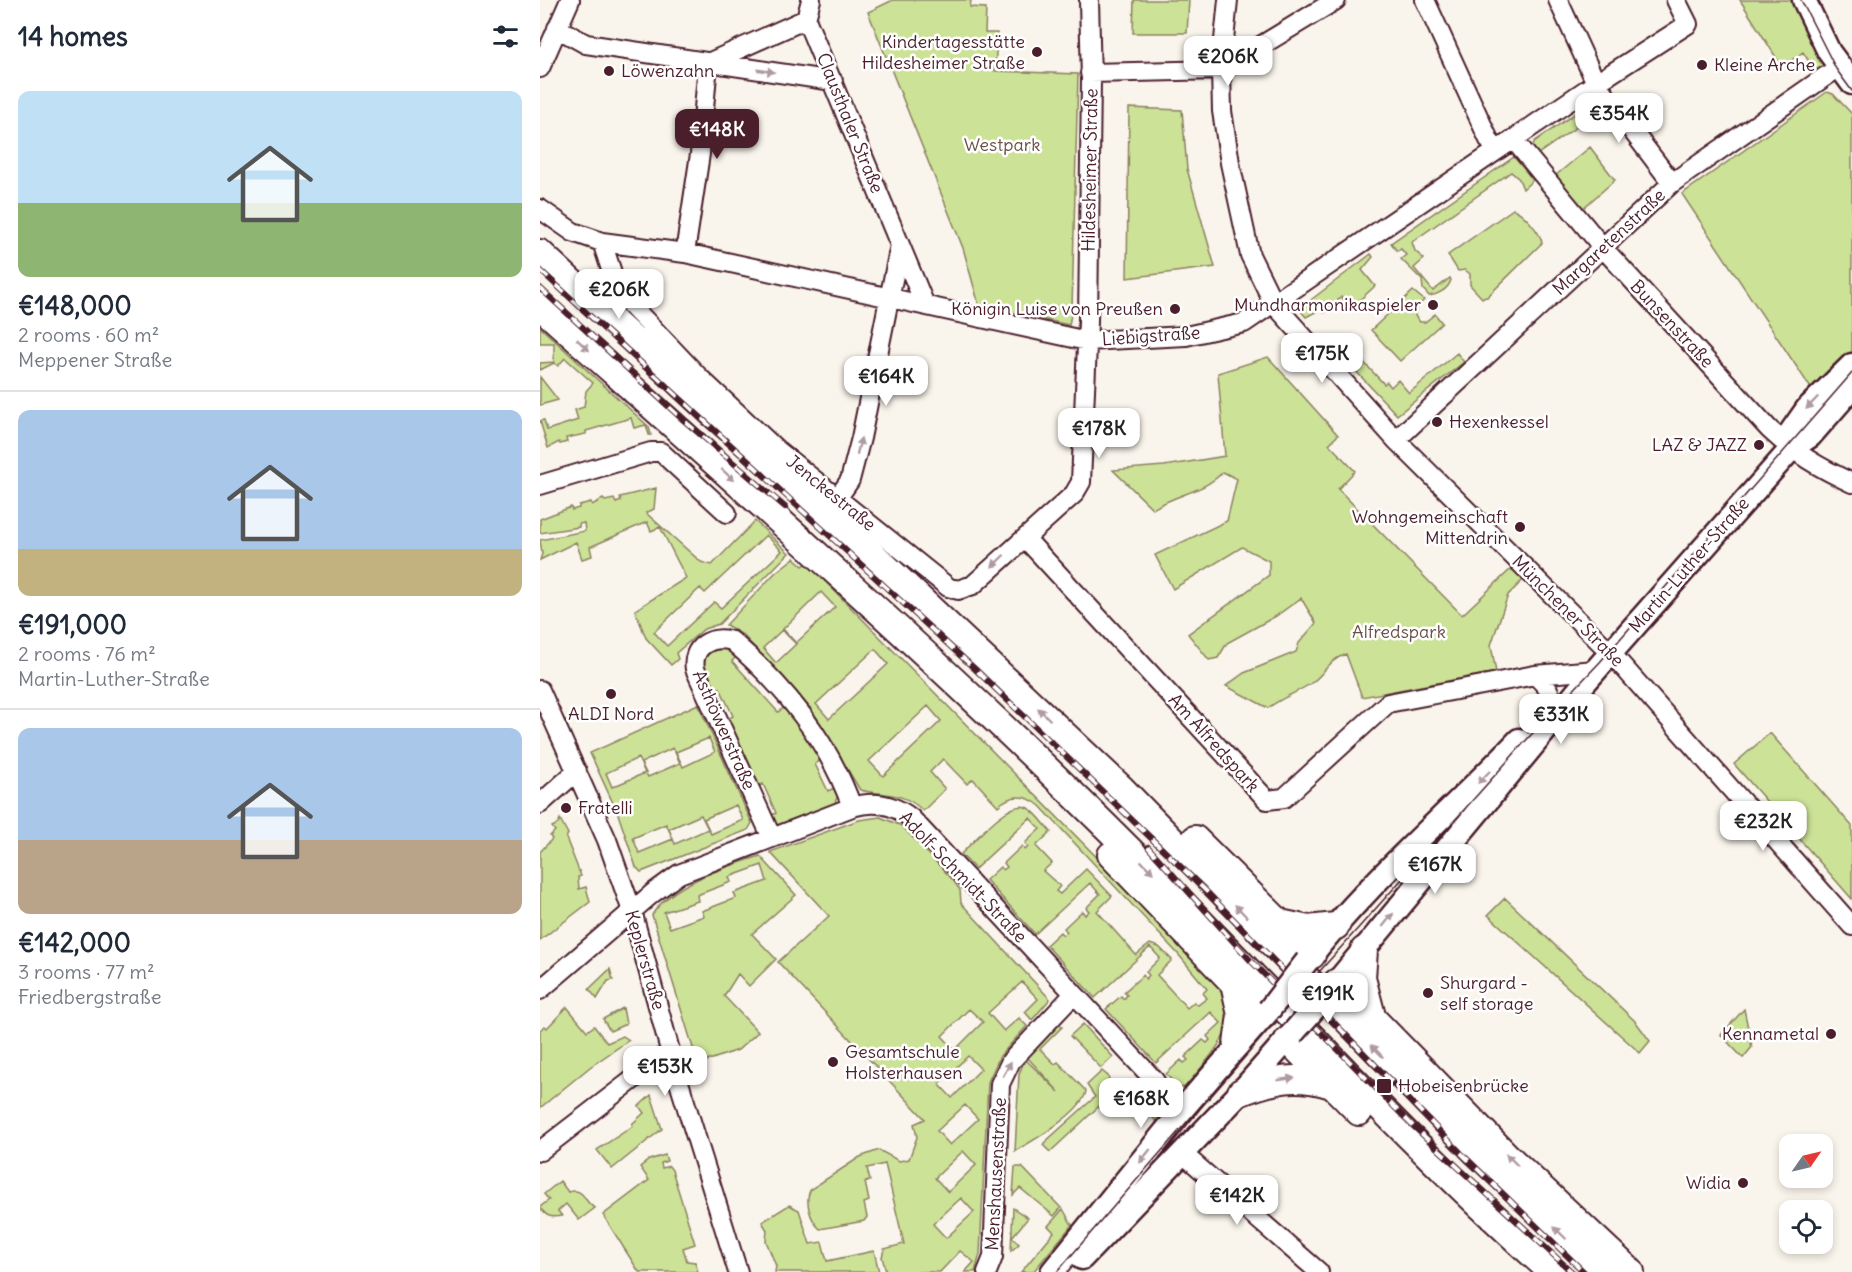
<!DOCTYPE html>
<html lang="en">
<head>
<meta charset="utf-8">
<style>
	body { margin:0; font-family:Delius,sans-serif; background:#f2f2f3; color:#1f2937; height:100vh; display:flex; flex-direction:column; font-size:22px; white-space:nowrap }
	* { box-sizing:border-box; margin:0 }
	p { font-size:20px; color:#747a83 }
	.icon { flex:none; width:33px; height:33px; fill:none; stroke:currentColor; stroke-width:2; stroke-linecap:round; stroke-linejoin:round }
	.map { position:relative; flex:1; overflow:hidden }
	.sheet { display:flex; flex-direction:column; background:#fff; width:540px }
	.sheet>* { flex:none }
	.needle { width:39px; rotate:56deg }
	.fabs { position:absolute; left:1239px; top:1134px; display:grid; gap:12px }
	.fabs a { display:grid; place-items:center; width:54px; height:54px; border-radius:12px; background:#fff; box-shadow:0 3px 9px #0003; font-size:30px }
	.price { position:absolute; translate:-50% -51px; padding:0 14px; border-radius:12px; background:#fff; color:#222; font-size:20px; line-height:39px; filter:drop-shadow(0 2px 3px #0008) }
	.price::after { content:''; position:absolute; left:50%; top:36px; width:18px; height:14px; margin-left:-9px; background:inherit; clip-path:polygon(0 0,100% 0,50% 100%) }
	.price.current { background:#4a1f2b; color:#fff }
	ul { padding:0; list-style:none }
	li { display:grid; align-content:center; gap:12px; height:318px; padding:0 18px }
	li+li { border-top:2px solid #e0e1e3 }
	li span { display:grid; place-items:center; height:186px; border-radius:12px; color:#555 }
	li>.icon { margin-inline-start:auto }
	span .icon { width:108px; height:108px; fill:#fffc; stroke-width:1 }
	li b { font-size:26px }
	h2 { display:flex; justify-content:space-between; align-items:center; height:72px; padding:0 18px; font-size:26px }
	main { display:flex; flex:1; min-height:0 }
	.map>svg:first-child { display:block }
	.green { fill:#cce297; stroke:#8b8061; stroke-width:1.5; fill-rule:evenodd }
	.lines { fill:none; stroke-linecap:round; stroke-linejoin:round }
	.minor-casing { stroke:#4a1f2b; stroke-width:22 }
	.major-casing { stroke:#4a1f2b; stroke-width:27 }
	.highway-casing { stroke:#4a1f2b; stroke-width:30 }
	.minor { stroke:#fff; stroke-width:18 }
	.major { stroke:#fff; stroke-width:22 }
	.highway { stroke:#fff; stroke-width:26 }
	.tram { stroke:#4a1f2b; stroke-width:1.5 }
	.rail-casing { stroke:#4a1f2b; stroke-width:6 }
	.rail { stroke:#fff; stroke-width:4; stroke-dasharray:11; stroke-linecap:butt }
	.major-bridge-casing { stroke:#4a1f2b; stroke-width:27; stroke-linecap:butt }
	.major-bridge { stroke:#fff; stroke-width:22 }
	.oneway { fill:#ae9aa0 }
	.poi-dot { fill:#4a1f2b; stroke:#fff; stroke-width:2 }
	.labels { text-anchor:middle; stroke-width:5; stroke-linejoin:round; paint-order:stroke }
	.poi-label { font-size:18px; fill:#4a1f2b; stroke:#fff; text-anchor:end }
	.street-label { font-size:18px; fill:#4a1f2b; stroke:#fff }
	.park-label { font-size:18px; fill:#6a5046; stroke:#fff }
</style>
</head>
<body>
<main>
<section class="sheet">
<h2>14 homes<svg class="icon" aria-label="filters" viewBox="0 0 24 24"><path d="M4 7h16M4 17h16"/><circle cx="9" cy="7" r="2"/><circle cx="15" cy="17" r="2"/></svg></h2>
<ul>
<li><span style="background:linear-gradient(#bfe0f5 60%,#8fb573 0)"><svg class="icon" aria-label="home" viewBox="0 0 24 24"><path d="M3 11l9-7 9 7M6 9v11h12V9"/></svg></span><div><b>€148,000</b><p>2 rooms · 60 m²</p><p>Meppener Straße</p></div></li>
<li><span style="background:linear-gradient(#a9c7e8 75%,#c2b280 0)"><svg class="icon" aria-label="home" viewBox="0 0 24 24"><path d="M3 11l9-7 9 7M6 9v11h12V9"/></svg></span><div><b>€191,000</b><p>2 rooms · 76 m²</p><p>Martin-Luther-Straße</p></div></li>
<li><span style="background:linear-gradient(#a9c7e8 60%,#b9a48a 0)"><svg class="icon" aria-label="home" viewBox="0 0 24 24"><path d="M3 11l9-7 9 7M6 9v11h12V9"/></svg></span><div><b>€142,000</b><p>3 rooms · 77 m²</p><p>Friedbergstraße</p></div></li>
</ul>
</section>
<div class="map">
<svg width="1312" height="1272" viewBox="0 0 1312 1272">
	<rect width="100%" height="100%" fill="#faf5ec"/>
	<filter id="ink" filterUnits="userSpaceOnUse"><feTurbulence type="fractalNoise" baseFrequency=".0167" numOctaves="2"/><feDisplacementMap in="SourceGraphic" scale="12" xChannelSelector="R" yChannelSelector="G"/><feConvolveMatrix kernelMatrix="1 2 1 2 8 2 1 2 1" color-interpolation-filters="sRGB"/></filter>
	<g filter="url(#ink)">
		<path class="green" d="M 353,0 L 431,0 L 430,7 L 446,8 L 445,33 L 457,33 L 455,71 L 538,74 L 532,309 L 529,325 L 439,305 L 423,248 L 328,12 Z
			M 594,0 L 649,0 L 647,33 L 593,33 Z
			M 1200,0 L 1254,0 L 1289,68 L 1278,76 L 1263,52 L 1242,67 Z
			M 1287,92 L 1293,94 L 1312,114 L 1312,353 L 1289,378 L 1272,390 L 1142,194 Z
			M 1046,106 L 1055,114 L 998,154 L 993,147 L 994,142 Z
			M 589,108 L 642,110 L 647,169 L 675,267 L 587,278 Z
			M 1050,147 L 1075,180 L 1042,209 L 1015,176 Z
			M 974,157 L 993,180 L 983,189 L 979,179 L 971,172 L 872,242 L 875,251 L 884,259 L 874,268 L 893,291 L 910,278 L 911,280 C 908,290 897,295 889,296 L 883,289 L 882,280 L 861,259 L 866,255 L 861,249 L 857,251 L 851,243 Z
			M 973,209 C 983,212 1001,233 1002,243 L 947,297 L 942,298 L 930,285 L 930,274 L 925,270 L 918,271 L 908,255 Z
			M 831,254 L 833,257 L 822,270 L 835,286 L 811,308 L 801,297 L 784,313 L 781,309 L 766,317 L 759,309 Z
			M 873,291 L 884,300 L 876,308 L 875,316 L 880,322 L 885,322 L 895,314 L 902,323 L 860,361 L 831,330 Z
			M 0,327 L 109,427 L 111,435 L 109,435 L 106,425 L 94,428 L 91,418 L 46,431 L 46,434 L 26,438 L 27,442 L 20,444 L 19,442 L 8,448 L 0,421 L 4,420 L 7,430 L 38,420 L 35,410 L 44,407 L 46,391 L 53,383 L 25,358 L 18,366 L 14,363 L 0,370 L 0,363 L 14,362 L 14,343 L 0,343 Z
			M 805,342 L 844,384 L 847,382 L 851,387 L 858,380 L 869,393 L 917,353 L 924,362 L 857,415 L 796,350 Z
			M 728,357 L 798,435 L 789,444 L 815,471 L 798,489 L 922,615 L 971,569 L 984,579 L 968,595 L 951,645 L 956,672 L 822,697 L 806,654 C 787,661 785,674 770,684 C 756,693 741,698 728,708 L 686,686 L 704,673 L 756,652 L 759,643 L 776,623 L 761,598 L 736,616 L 687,643 L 678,658 L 669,660 L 648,634 L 729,575 L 729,561 L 702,547 L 633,589 L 615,555 L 687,521 L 697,479 L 683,472 C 661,494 637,493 613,509 L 573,470 L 624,466 L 685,456 L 678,373 Z
			M 0,377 L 18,400 L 0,405 Z
			M 116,488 L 114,509 L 106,513 L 161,562 L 172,565 L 215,521 L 249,553 L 179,624 L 164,629 L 136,653 L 138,659 L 131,665 L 106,638 L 95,610 L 146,578 L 120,527 L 111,531 L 107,522 L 50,547 L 52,556 L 42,559 L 36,542 L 0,560 L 2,554 L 0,540 L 45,531 L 44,523 L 39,524 L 39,527 L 0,533 L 0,519 L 31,507 L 32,510 L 39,508 L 39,505 L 51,502 L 52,505 L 63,499 L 65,501 L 74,499 L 76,503 L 81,501 L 80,497 ZM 226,535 L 242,551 L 181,608 L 174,602 L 127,646 L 114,632 L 160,588 L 165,593 Z
			M 254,558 L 263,566 L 267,563 L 663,965 C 671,975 683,987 688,999 C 699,1032 663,1064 645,1087 L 639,1088 L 626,1074 L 641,1060 L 644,1063 L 648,1060 L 645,1057 L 663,1040 L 667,1043 L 670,1040 L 667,1036 L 681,1023 L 671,1012 L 616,1063 L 566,1009 L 581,996 L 584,999 L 587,995 L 584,992 L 603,975 L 606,979 L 609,975 L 606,972 L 620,958 L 610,947 L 555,998 L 506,945 L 520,932 L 523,935 L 527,932 L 524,928 L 542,911 L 545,915 L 549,911 L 546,908 L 560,894 L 550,883 L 495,934 L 446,880 L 460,867 L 463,870 L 467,867 L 464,863 L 482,846 L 485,850 L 488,847 L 485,843 L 500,829 L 490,818 L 435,869 L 421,854 C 434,842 470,797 488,808 C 497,813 504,824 511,832 L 496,846 L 512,863 L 503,871 L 520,886 L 516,891 L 520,894 L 546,869 L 572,896 L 557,911 L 596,955 L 610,944 L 619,947 L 632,960 L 617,975 L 647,1008 L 654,1002 L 658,1005 L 667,998 L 663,993 L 667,989 L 638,954 L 500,806 C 486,794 471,794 458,806 L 433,779 L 427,784 L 403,759 L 390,772 L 405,789 L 383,811 C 364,791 344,796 320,790 L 272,710 L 203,635 L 186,625 L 235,573 ZM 281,592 L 295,607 L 256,643 L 243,629 ZM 242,630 L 256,644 L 236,663 L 223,648 ZM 335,649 L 348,664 L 289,719 L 276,704 ZM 388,706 L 401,721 L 343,776 L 329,761 Z
			M 180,643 L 199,654 L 192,661 L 238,712 L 246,706 L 283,759 L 275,764 L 288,791 L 296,787 L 299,794 L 294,804 L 241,826 L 235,826 L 227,817 L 236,813 L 223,784 L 214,788 L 184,721 L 193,716 L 180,688 L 170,691 L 160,658 Z
			M 158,704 L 212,823 L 208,830 L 101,872 L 96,867 L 78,814 L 50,753 ZM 169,738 L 175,752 L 143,767 L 136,752 ZM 133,748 L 140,763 L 108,777 L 101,763 ZM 98,758 L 105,773 L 72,787 L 66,773 ZM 196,805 L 203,820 L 171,834 L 164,819 ZM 161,815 L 168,829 L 135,844 L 129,829 ZM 126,824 L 133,839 L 99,853 L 93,838 Z
			M 1230,733 L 1312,826 L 1312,899 L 1194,764 Z
			M 340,817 L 362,826 L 412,879 L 420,890 L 421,903 L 510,999 L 492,1020 L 485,1012 L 498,999 L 482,982 L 448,1013 L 464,1031 L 479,1018 L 487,1026 L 460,1056 L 448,1082 L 440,1254 L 435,1272 L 425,1272 L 434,1262 L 420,1251 L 400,1272 L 346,1272 L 342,1257 L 344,1249 L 364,1244 L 345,1164 L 327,1168 L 330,1181 L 325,1182 L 329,1201 L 324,1203 L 327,1217 L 324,1221 L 280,1229 C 270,1220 264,1200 271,1189 L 320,1157 L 339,1150 L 359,1161 L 369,1159 L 377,1137 L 374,1124 L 385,1119 L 238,962 L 289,916 L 230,852 L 319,820 ZM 429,1009 L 443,1022 L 415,1050 L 402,1036 ZM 428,1056 L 441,1069 L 412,1098 L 399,1084 ZM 425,1105 L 438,1119 L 410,1145 L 397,1131 ZM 423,1151 L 436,1165 L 408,1192 L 395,1178 ZM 421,1198 L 434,1212 L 406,1238 L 393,1224 Z
			M 20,819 L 28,834 L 26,838 L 41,876 L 38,877 L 39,889 L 46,887 L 50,902 L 0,940 L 0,852 L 12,839 L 10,836 L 15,831 L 12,827 L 18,824 Z
			M 220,856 L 256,895 L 212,934 L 236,959 L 209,986 L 198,974 L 184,996 L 218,1032 L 198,1050 L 158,1064 L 112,915 C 131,883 187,867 220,856 ZM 222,865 L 227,881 L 194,893 L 196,898 L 162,911 L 164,916 L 130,928 L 124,912 L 158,901 L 157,895 L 191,882 L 189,877 Z
			M 965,898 L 1096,1022 L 1110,1041 L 1100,1053 L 948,915 Z
			M 70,969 L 73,980 L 68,981 L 57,999 L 49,989 Z
			M 27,1007 L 47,1031 L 54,1026 L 67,1043 L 83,1036 L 89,1040 L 50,1067 L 0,1108 L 0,1030 L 5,1026 L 7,1028 Z
			M 83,1008 L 86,1024 L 70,1031 L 63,1019 Z
			M 1204,1009 L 1212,1047 L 1203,1058 L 1181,1035 Z
			M 518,1023 L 522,1027 L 500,1049 L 515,1064 L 518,1062 L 546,1091 C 543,1112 493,1141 475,1151 L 479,1074 L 485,1059 L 519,1092 L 487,1057 Z
			M 543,1024 L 573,1057 L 561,1068 L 530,1036 Z
			M 562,1071 L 568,1076 L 572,1094 L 510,1152 L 503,1145 L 504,1143 L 555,1097 L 547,1085 Z
			M 631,1087 L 637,1096 L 616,1121 L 604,1108 L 608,1108 Z
			M 111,1095 L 122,1129 L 72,1169 L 57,1150 L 93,1126 L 92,1124 L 104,1113 L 99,1106 Z
			M 125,1155 L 127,1161 L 121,1163 L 122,1168 L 129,1166 L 132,1170 L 155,1244 L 143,1248 L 147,1261 L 155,1262 L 158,1272 L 99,1272 L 63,1215 L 109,1180 L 100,1167 L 109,1160 Z
			M 475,1167 L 482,1167 L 521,1208 L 514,1216 L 480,1188 L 473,1195 Z
			M 20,1181 L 28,1192 C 46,1187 43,1203 55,1208 L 39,1220 L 26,1204 L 18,1211 L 22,1216 C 11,1218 6,1217 0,1207 L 9,1200 L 4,1194 Z
			M 249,1205 L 259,1210 L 270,1244 L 282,1242 L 287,1261 L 334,1251 L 339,1272 L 235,1272 L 236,1266 L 226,1241 L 227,1230 L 222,1222 Z
			M 473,1208 L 488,1218 L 472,1237 L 479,1244 L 471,1251 Z
			M 523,1209 L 532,1225 L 493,1272 L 481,1272 L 514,1232 L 508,1226 Z"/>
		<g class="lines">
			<g class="minor-casing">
				<path id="minor" d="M 271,0 L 266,19 L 360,245 L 321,438 L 310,480 L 297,499
					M 688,0 L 681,70 L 682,111 L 690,163 L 710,255 L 734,304 L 856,440 L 1071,653 L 1312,926
					M 885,0 L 949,140 L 956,151
					M 1018,0 L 1056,83 L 1132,183
					M 17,28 L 46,44 L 293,81
					M 168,63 L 266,19
					M 0,68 L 30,0
					M 550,73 L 681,70 L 796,0
					M 974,140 L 1064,249 L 1229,429 C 1254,453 1280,468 1312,483
					M 0,209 L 33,232 L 62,242 L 145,253 L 547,341 L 646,336 L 704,323 L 1047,89 L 1148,24 L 1136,0
					M 62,242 L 76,285 L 85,299 L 159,377 L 153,382
					M 360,245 L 385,305
					M 145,253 L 160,154 L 168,63
					M 159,377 L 236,449 L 408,587 L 418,590 L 433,585 L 534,494 L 541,482 L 548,322 L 551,80 L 549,0
					M 856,440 L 1132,183 L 1299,67
					M 0,485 L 111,452 L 121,452 L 187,513
					M 485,538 L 727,800 L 744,798 L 848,703 L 995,675 L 1056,670
					M 995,675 C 1007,686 1013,692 1009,708
					M 0,690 L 67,840 L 92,911 L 137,1076 L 198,1272
					M 0,804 L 37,771
					M 232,838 L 155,669 C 151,646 172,635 192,641 C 244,686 289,742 312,807
					M 0,990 L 113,893 L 139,874 L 312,807 C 335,800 353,804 371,818 L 615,1081
					M 0,1151 L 121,1058 L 131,1055
					M 642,1153 L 779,1272
					M 447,1272 L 453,1257 L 460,1084 L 471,1061 L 534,994"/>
			</g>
			<g class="major-casing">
				<path id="major" d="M 1264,0 L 1289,52 L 1312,83
					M 1251,449 L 1248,436 L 1267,409 L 1312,365
					M 767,961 C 829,880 909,814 979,740
					M 793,987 L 1047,680 L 1251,449 L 1270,436 L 1312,388
					M 542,1258 L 701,1092 L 752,1034
					M 512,1272 L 650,1101 L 729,1010"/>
			</g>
			<g class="highway-casing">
				<path id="highway" d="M 0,253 L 172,413 L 328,550 L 582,789 L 934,1150 L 1063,1272
					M 0,306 C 183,470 368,633 544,805 C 702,958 847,1125 1012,1272
					M 655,839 L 772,955
					M 571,855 L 724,1015
					M 740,923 L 768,929 L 796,926
					M 824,950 L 822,978 L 832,1016
					M 797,982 L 967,1156 L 1091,1272
					M 694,983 L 701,1015 L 697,1044
					M 748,1040 L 819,1112
					M 701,1092 C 736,1079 755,1074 792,1085"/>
			</g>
			<use href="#minor" class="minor"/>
			<use href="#major" class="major"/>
			<use href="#highway" class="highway"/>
			<path class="tram" d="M 1261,0 L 1296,69 L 1312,91
				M 517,1272 L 703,1057 L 990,736 L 1060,662 L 1312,373"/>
			<g class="rail-casing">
				<path id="rail" d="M 0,270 L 435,669 L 664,889 L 925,1157 L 1044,1272
					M 0,288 L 141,418 L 245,507
					M 608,847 L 710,960 L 871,1124 L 1032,1272"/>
			</g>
			<use href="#rail" class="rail"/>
			<g class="major-bridge-casing">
				<path id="major-bridge" d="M 729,1010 L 767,961
					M 752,1034 L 793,987"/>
			</g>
			<use href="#major-bridge" class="major-bridge"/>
		</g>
		<defs><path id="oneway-solid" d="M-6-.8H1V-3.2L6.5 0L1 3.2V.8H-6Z" transform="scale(1.5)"/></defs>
		<g class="oneway">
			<use href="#oneway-solid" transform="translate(226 71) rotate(8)"/>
			<use href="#oneway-solid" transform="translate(43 345) rotate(42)"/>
			<use href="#oneway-solid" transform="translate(1272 403) rotate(134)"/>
			<use href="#oneway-solid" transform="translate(319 446) rotate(-76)"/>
			<use href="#oneway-solid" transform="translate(188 475) rotate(42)"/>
			<use href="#oneway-solid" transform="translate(458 561) rotate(136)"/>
			<use href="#oneway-solid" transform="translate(504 714) rotate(-136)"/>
			<use href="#oneway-solid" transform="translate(944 777) rotate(134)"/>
			<use href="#oneway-solid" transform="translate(607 867) rotate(45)"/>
			<use href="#oneway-solid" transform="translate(701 911) rotate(-134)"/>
			<use href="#oneway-solid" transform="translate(848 920) rotate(-51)"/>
			<use href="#oneway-solid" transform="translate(837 1051) rotate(-134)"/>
			<use href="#oneway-solid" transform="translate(467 1069) rotate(-61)"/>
			<use href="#oneway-solid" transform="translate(746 1079) rotate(-8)"/>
			<use href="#oneway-solid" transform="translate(605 1156) rotate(128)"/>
			<use href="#oneway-solid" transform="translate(972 1160) rotate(-136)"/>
			<use href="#oneway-solid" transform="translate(1020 1233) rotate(-136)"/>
		</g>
	</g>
	<g class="poi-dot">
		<circle cx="497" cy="52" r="6"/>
		<circle cx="1162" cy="65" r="6"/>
		<circle cx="69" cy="71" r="6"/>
		<circle cx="893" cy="305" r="6"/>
		<circle cx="635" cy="309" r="6"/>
		<circle cx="897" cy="422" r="6"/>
		<circle cx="1219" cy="445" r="6"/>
		<circle cx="980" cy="527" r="6"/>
		<circle cx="71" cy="694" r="6"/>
		<circle cx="26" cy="808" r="6"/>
		<circle cx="888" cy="993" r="6"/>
		<circle cx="1291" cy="1034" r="6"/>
		<circle cx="293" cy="1062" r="6"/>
		<rect x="836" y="1078" width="16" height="16" rx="3"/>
		<circle cx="1203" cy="1183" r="6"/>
	</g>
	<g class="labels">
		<g class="poi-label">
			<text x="485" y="48">Kindertagesstätte<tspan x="485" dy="21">Hildesheimer Straße</tspan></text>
			<text x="1174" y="71" text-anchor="start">Kleine Arche</text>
			<text x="81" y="77" text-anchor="start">Löwenzahn</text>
			<text x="881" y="311">Mundharmonikaspieler</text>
			<text x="623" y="315">Königin Luise von Preußen</text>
			<text x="909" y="428" text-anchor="start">Hexenkessel</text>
			<text x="1207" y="451">LAZ &amp; JAZZ</text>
			<text x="968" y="523">Wohngemeinschaft<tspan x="968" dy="21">Mittendrin</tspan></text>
			<text x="71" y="720" text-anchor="middle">ALDI Nord</text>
			<text x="38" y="814" text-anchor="start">Fratelli</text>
			<text x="900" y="989" text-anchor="start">Shurgard -<tspan x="900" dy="21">self storage</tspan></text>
			<text x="1279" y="1040">Kennametal</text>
			<text x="305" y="1058" text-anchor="start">Gesamtschule<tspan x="305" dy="21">Holsterhausen</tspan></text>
			<text x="858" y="1092" text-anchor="start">Hobeisenbrücke</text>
			<text x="1191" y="1189">Widia</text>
		</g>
		<g class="street-label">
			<text transform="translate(310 123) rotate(68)" y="6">Clausthaler Straße</text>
			<text transform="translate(550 170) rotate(-89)" y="6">Hildesheimer Straße</text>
			<text transform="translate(1069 242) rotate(-43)" y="6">Margaretenstraße</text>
			<text transform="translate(1132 324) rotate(47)" y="6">Bunsenstraße</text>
			<text transform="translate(611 336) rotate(-4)" y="6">Liebigstraße</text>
			<text transform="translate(291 493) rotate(39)" y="6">Jenckestraße</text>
			<text transform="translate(1149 565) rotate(-49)" y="6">Martin-Luther-Straße</text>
			<text transform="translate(1028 611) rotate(45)" y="6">Münchener Straße</text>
			<text transform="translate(184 730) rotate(66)" y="6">Asthöwerstraße</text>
			<text transform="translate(674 743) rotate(48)" y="6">Am Alfredspark</text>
			<text transform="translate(423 877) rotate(46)" y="6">Adolf-Schmidt-Straße</text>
			<text transform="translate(105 960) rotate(74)" y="6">Keplerstraße</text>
			<text transform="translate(456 1174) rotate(-87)" y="6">Menshausenstraße</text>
		</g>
		<g class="park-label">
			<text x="462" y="151">Westpark</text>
			<text x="859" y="638">Alfredspark</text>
		</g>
	</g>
</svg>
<div class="fabs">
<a><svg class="needle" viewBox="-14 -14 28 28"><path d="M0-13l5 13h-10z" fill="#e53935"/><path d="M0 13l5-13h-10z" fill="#747a83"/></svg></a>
<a><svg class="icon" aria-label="locate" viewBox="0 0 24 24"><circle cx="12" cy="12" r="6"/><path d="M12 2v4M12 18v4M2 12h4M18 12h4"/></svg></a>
</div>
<b class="price" style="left:688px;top:87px">€206K</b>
<b class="price" style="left:1079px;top:144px">€354K</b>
<b class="price current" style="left:177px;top:160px">€148K</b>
<b class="price" style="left:79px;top:320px">€206K</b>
<b class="price" style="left:782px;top:384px">€175K</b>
<b class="price" style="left:346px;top:407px">€164K</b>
<b class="price" style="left:559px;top:459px">€178K</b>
<b class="price" style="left:1021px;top:745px">€331K</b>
<b class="price" style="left:1223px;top:852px">€232K</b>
<b class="price" style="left:895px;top:895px">€167K</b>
<b class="price" style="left:788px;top:1024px">€191K</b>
<b class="price" style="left:125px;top:1097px">€153K</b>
<b class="price" style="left:601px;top:1129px">€168K</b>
<b class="price" style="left:697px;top:1226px">€142K</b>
</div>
</main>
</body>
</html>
